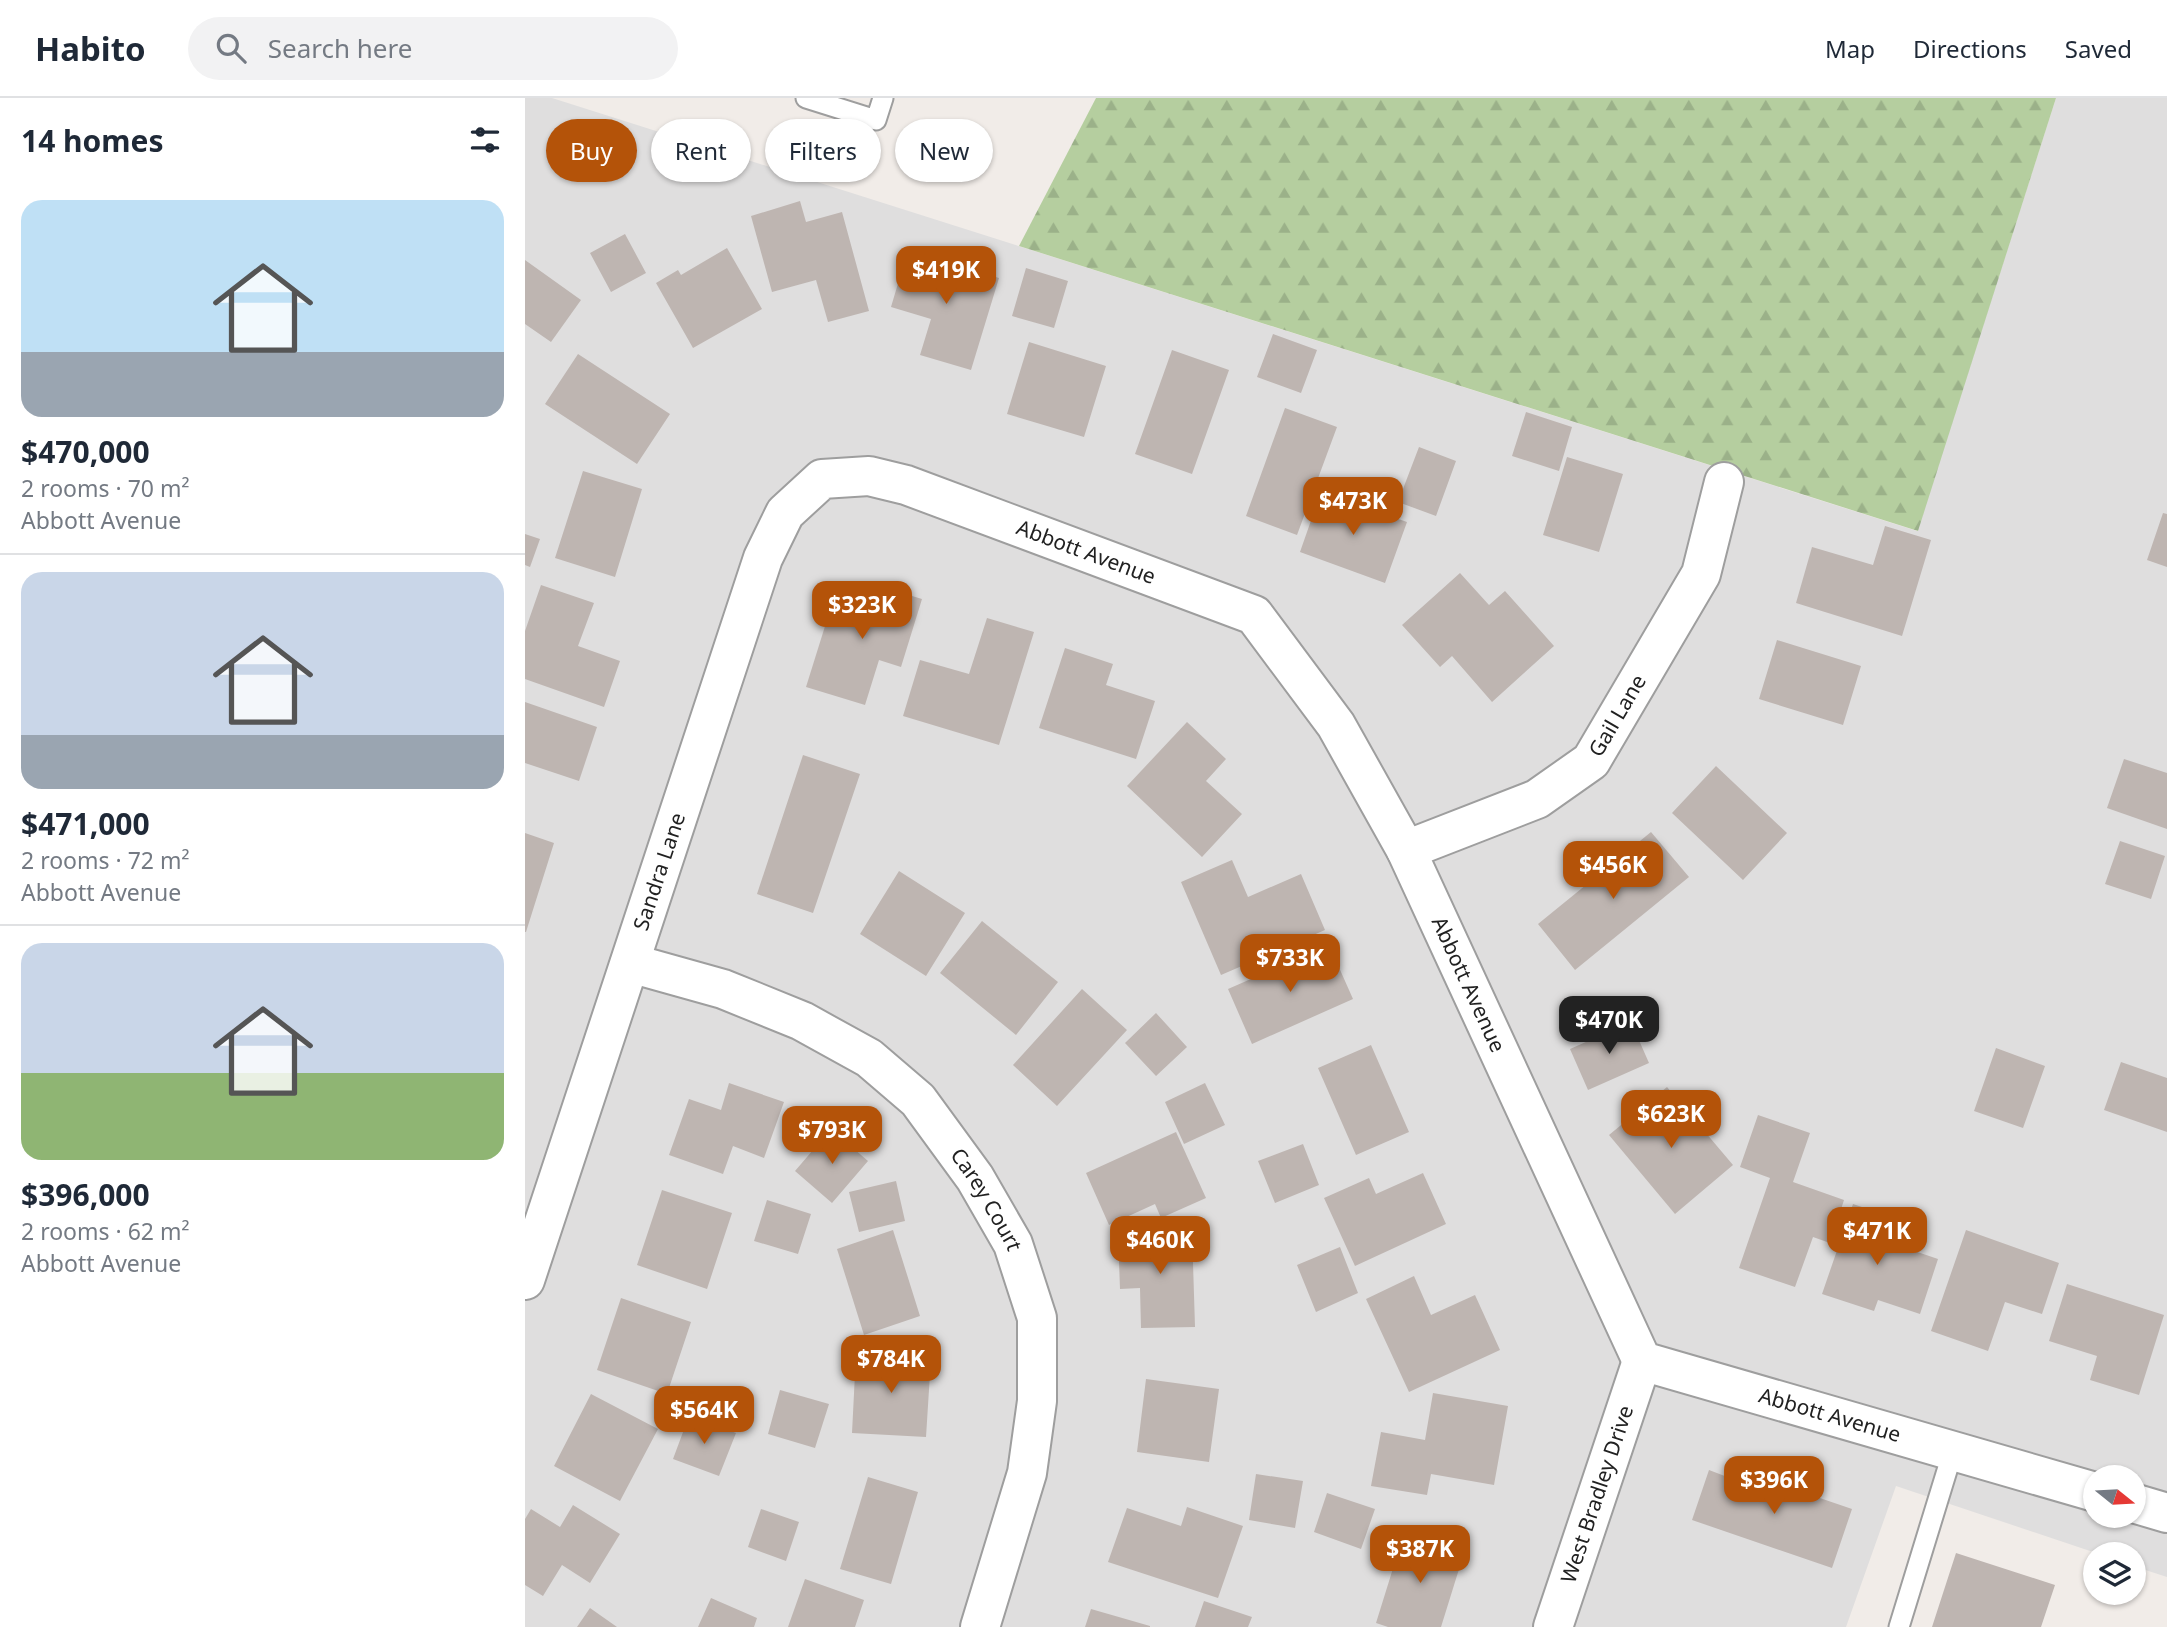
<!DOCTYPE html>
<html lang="en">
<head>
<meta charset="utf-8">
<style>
	body { margin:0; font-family:"Noto Sans",sans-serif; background:#f2f2f3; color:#1f2937; height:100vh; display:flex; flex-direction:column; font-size:26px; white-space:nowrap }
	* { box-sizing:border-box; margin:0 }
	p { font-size:23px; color:#747a83 }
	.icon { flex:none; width:38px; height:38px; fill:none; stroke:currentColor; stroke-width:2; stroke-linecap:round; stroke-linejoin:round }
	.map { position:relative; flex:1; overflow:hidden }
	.drawer { display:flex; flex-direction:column; background:#fff; width:525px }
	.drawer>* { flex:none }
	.hud { position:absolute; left:21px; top:21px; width:665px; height:63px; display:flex; gap:14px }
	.needle { width:46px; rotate:108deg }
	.fabs { position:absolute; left:1558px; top:1367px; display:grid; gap:14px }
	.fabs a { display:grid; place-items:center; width:63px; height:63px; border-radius:50%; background:#fff; box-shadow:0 2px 5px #0004; font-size:35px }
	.price { position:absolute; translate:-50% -60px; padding:0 16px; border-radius:14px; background:#b45309; color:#fff; font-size:23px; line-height:46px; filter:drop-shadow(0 2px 4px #0008) }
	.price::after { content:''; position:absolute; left:50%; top:42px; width:21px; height:16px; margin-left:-10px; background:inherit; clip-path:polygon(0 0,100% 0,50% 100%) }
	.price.active { background:#222; color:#fff }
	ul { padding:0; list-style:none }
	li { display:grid; align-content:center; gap:14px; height:371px; padding:0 21px }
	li+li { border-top:2px solid #e0e1e3 }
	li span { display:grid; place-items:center; height:217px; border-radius:21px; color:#555 }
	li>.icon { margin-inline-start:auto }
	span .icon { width:126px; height:126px; fill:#fffc; stroke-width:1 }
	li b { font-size:30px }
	h2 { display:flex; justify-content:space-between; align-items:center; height:84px; padding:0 21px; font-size:30px }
	.chip { padding:0 24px; border-radius:32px; background:#fff; box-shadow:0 2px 5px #0004; font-size:24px; line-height:63px }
	.chip.active { background:#b45309; color:#fff }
	header { display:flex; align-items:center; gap:42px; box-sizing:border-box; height:98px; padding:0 35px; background:#fff; border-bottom:2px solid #e0e1e3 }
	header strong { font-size:33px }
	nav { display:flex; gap:38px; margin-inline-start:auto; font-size:24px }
	.search { width:490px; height:63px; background:#f2f2f3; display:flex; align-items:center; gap:18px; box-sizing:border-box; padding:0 24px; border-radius:38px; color:#747a83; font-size:26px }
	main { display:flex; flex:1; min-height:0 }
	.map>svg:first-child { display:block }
	.residential { fill:#dfdede; fill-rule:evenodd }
	.forest { fill:url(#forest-firs) }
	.building { fill:#beb5b1 }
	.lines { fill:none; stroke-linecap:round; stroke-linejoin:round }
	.service-casing { stroke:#9e9e9e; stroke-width:23 }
	.minor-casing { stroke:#9e9e9e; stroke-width:42 }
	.service { stroke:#fff; stroke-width:19 }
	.minor { stroke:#fff; stroke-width:38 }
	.labels { text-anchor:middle; stroke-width:6; stroke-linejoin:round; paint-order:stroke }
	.street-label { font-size:21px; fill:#212121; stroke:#fff }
</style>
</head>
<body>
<header>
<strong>Habito</strong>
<div class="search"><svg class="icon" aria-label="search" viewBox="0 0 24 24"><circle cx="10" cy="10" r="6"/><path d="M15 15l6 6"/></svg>Search here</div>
<nav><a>Map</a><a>Directions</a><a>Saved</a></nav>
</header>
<main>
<section class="drawer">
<h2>14 homes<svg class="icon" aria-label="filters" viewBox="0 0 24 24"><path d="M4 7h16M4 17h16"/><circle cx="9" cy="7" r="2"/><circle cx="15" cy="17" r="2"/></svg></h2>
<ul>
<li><span style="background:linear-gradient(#bfe0f5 70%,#9aa5b1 0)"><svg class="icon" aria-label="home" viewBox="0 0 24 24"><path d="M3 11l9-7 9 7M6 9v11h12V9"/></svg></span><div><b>$470,000</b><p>2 rooms · 70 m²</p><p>Abbott Avenue</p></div></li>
<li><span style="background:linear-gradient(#c9d6e8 75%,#9aa5b1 0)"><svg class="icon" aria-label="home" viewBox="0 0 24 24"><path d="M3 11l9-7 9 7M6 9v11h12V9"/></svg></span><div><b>$471,000</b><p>2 rooms · 72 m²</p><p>Abbott Avenue</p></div></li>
<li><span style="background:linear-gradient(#c9d6e8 60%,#8fb573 0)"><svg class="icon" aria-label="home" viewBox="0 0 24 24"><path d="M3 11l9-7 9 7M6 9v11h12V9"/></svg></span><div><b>$396,000</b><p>2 rooms · 62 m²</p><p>Abbott Avenue</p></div></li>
</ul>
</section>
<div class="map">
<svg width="1642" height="1529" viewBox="0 0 1642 1529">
	<defs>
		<pattern id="forest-firs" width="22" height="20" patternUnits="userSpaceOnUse" patternTransform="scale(1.75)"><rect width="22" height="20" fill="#b5ce9f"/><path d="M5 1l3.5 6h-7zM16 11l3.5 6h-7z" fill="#9bb189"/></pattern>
	</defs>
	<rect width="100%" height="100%" fill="#f1ece8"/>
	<path class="residential" d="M 0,0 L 27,0 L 1392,433 L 1531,0 L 1642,0 L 1642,1479 L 1608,1468 L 1608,1456 L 1574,1456 L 1371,1388 L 1321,1529 L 0,1529 ZM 1570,1379 L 1608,1379 L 1608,1418 L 1570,1418 Z"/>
	<path class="forest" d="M 571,0 L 1531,0 L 1393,433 L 494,148 Z"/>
	<path class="building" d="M 275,103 L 281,124 L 317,114 L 344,213 L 303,224 L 291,182 L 247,194 L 226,118 Z
		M 100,136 L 121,175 L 86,194 L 65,155 Z
		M 202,150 L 237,211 L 168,250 L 131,185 L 153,172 L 156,177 Z
		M 383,152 L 474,180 L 446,272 L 395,257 L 406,221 L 366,209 Z
		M 0,162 L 56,202 L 26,244 L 0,226 Z
		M 501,170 L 543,183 L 529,230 L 487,218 Z
		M 748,236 L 792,252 L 776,295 L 732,279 Z
		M 504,244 L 581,268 L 559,339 L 482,316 Z
		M 647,252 L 704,272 L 667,376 L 610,356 Z
		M 53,256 L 145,316 L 112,366 L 20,306 Z
		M 760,310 L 812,329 L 772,437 L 721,418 Z
		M 1001,314 L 1047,329 L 1034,373 L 987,358 Z
		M 894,349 L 931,363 L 911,418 L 873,404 Z
		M 1042,359 L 1098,376 L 1074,454 L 1018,437 Z
		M 58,373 L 117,391 L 90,479 L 30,460 Z
		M 796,394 L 882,424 L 860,485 L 775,454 Z
		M 1638,415 L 1642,416 L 1642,469 L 1622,462 Z
		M 1360,428 L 1406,442 L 1377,538 L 1271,505 L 1287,449 L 1348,467 Z
		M 0,436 L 15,441 L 5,469 L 0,467 Z
		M 935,475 L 964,507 L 980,493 L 1029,548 L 967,604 L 927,558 L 915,569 L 877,527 Z
		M 341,484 L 397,501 L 376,569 L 354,562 L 340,607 L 281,589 L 311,493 L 335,501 Z
		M 16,487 L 69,505 L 53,548 L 95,563 L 79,609 L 0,581 L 0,533 Z
		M 462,520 L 509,534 L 474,647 L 378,618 L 395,562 L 444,576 Z
		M 1252,542 L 1336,568 L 1318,627 L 1234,601 Z
		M 540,550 L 588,566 L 581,587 L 630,603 L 611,661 L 514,630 Z
		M 0,604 L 72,629 L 54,683 L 0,665 Z
		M 662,624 L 701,661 L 681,683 L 717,716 L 677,759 L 602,688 Z
		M 278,657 L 335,676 L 288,815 L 232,796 Z
		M 1599,661 L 1642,675 L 1642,731 L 1582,710 Z
		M 1191,668 L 1262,735 L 1218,782 L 1147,715 Z
		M 1126,734 L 1164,779 L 1050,872 L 1013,826 Z
		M 0,735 L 29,745 L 1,834 L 0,834 Z
		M 1595,743 L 1640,758 L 1626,801 L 1580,786 Z
		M 707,762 L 723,799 L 776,776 L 800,832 L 696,877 L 656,784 Z
		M 374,773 L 440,815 L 401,878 L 335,836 Z
		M 457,823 L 533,884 L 491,937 L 415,875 Z
		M 804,847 L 828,901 L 727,946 L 703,891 Z
		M 557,891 L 602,932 L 532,1008 L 488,967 Z
		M 631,915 L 662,949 L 631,978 L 600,945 Z
		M 1106,924 L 1124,965 L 1063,992 L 1045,951 Z
		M 846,947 L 884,1034 L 831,1057 L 793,970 Z
		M 1471,950 L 1520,968 L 1498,1030 L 1449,1013 Z
		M 1596,964 L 1642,980 L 1642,1034 L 1579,1012 Z
		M 204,985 L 259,1004 L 239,1060 L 208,1048 L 198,1076 L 144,1057 L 164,1001 L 196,1012 Z
		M 680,985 L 700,1027 L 659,1046 L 640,1004 Z
		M 1142,989 L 1208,1067 L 1150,1116 L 1084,1037 Z
		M 1233,1017 L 1285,1035 L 1268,1084 L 1319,1102 L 1305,1145 L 1288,1139 L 1270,1189 L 1214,1170 L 1245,1080 L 1215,1069 Z
		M 306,1031 L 343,1063 L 307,1105 L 270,1073 Z
		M 651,1034 L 681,1100 L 636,1120 L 630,1106 L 584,1127 L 561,1075 Z
		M 778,1046 L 794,1087 L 750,1105 L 733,1063 Z
		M 898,1075 L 921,1126 L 830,1168 L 799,1100 L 844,1080 L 851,1096 Z
		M 371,1083 L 380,1123 L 334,1134 L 324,1094 Z
		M 137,1092 L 207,1115 L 182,1191 L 112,1167 Z
		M 242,1102 L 286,1116 L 273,1156 L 229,1143 Z
		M 1328,1106 L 1364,1118 L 1357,1142 L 1413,1161 L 1395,1216 L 1353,1202 L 1349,1213 L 1297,1196 Z
		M 368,1132 L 395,1218 L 339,1237 L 312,1151 Z
		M 1441,1132 L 1534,1165 L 1517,1216 L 1480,1204 L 1463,1253 L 1406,1233 Z
		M 667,1133 L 670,1229 L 616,1230 L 615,1190 L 595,1191 L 593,1136 Z
		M 815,1149 L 833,1195 L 791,1214 L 772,1167 Z
		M 889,1178 L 906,1217 L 950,1197 L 975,1252 L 884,1294 L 841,1201 Z
		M 1542,1186 L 1639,1217 L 1614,1297 L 1565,1282 L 1572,1258 L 1524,1243 Z
		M 96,1200 L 166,1224 L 142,1296 L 72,1272 Z
		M 331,1256 L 406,1260 L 401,1339 L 327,1335 Z
		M 621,1281 L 694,1291 L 684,1364 L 612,1354 Z
		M 255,1292 L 304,1306 L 290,1350 L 243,1336 Z
		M 908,1295 L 983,1308 L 969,1387 L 906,1376 L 902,1397 L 846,1388 L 856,1334 L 900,1342 Z
		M 66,1296 L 133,1331 L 95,1403 L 29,1368 Z
		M 164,1318 L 211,1335 L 194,1378 L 148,1361 Z
		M 1184,1372 L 1218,1385 L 1221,1375 L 1327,1411 L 1307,1470 L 1167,1422 Z
		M 731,1376 L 778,1383 L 770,1430 L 724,1422 Z
		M 343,1379 L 393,1394 L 366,1486 L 315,1471 Z
		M 802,1395 L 850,1411 L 836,1451 L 789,1434 Z
		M 48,1407 L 95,1436 L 65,1485 L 37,1467 L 18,1498 L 0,1487 L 0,1421 L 6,1411 L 35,1429 Z
		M 662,1409 L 718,1428 L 693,1500 L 583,1464 L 602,1410 L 656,1428 Z
		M 236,1411 L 274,1424 L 261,1463 L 223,1449 Z
		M 879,1435 L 939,1455 L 916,1529 L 863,1529 L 851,1525 Z
		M 1431,1455 L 1530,1487 L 1516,1529 L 1407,1529 Z
		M 280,1481 L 339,1502 L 330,1529 L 263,1529 Z
		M 186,1500 L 232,1520 L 229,1529 L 173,1529 Z
		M 679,1503 L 727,1519 L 723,1529 L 670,1529 Z
		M 65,1510 L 92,1529 L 52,1529 Z
		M 566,1511 L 625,1528 L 625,1529 L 560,1529 Z"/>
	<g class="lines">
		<g class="service-casing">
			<path id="service" d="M 281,0 L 351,22 L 358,0
				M 1374,1529 L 1428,1353"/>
		</g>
		<g class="minor-casing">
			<g id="minor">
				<path id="s1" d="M 881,752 L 1012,701 L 1066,663 L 1176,476 L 1199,384"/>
				<path id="s2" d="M 105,865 L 198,891 L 277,923 L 344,960 L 393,1002 L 450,1080 L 488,1146 L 512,1220 L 512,1303 L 502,1375 L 455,1529"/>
				<path id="s3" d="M 0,1182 L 238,460 L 260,415 L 297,381 L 344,378 L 381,387 L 729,517 L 811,627 L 881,752 L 1117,1263 L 1570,1394"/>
				<path d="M 1608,1405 L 1642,1415"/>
				<path id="s4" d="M 1028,1529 L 1117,1263"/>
			</g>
		</g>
		<use href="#service" class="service"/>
		<use href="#minor" class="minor"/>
	</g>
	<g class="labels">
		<g class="street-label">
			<text dy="7" stroke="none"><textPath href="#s3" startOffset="1138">Abbott Avenue</textPath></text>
			<text dy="7" stroke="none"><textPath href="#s1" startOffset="259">Gail Lane</textPath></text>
			<text dy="7" stroke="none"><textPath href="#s3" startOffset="430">Sandra Lane</textPath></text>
			<text dy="7" stroke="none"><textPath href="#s3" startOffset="1746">Abbott Avenue</textPath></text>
			<text dy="7" stroke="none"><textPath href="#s2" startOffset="444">Carey Court</textPath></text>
			<text dy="7" stroke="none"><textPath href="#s3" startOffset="2356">Abbott Avenue</textPath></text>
			<text dy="7" stroke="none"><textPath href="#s4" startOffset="140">West Bradley Drive</textPath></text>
		</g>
	</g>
</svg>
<div class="fabs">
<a><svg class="needle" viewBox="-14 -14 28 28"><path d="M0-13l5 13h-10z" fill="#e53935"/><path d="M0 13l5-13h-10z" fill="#747a83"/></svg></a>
<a><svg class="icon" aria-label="layers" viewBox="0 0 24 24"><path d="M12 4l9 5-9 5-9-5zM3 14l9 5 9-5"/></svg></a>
</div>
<b class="price" style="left:421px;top:208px">$419K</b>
<b class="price" style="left:828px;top:439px">$473K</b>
<b class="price" style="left:337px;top:543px">$323K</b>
<b class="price" style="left:1088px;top:803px">$456K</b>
<b class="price" style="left:765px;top:896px">$733K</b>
<b class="price active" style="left:1084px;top:958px">$470K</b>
<b class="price" style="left:1146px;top:1052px">$623K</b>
<b class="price" style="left:307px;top:1068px">$793K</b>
<b class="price" style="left:1352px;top:1169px">$471K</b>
<b class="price" style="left:635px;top:1178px">$460K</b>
<b class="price" style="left:366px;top:1297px">$784K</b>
<b class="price" style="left:179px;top:1348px">$564K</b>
<b class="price" style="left:1249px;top:1418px">$396K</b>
<b class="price" style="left:895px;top:1487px">$387K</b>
<div class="hud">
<a class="chip active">Buy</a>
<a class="chip">Rent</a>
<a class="chip">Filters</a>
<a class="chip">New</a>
</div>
</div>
</main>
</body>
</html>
